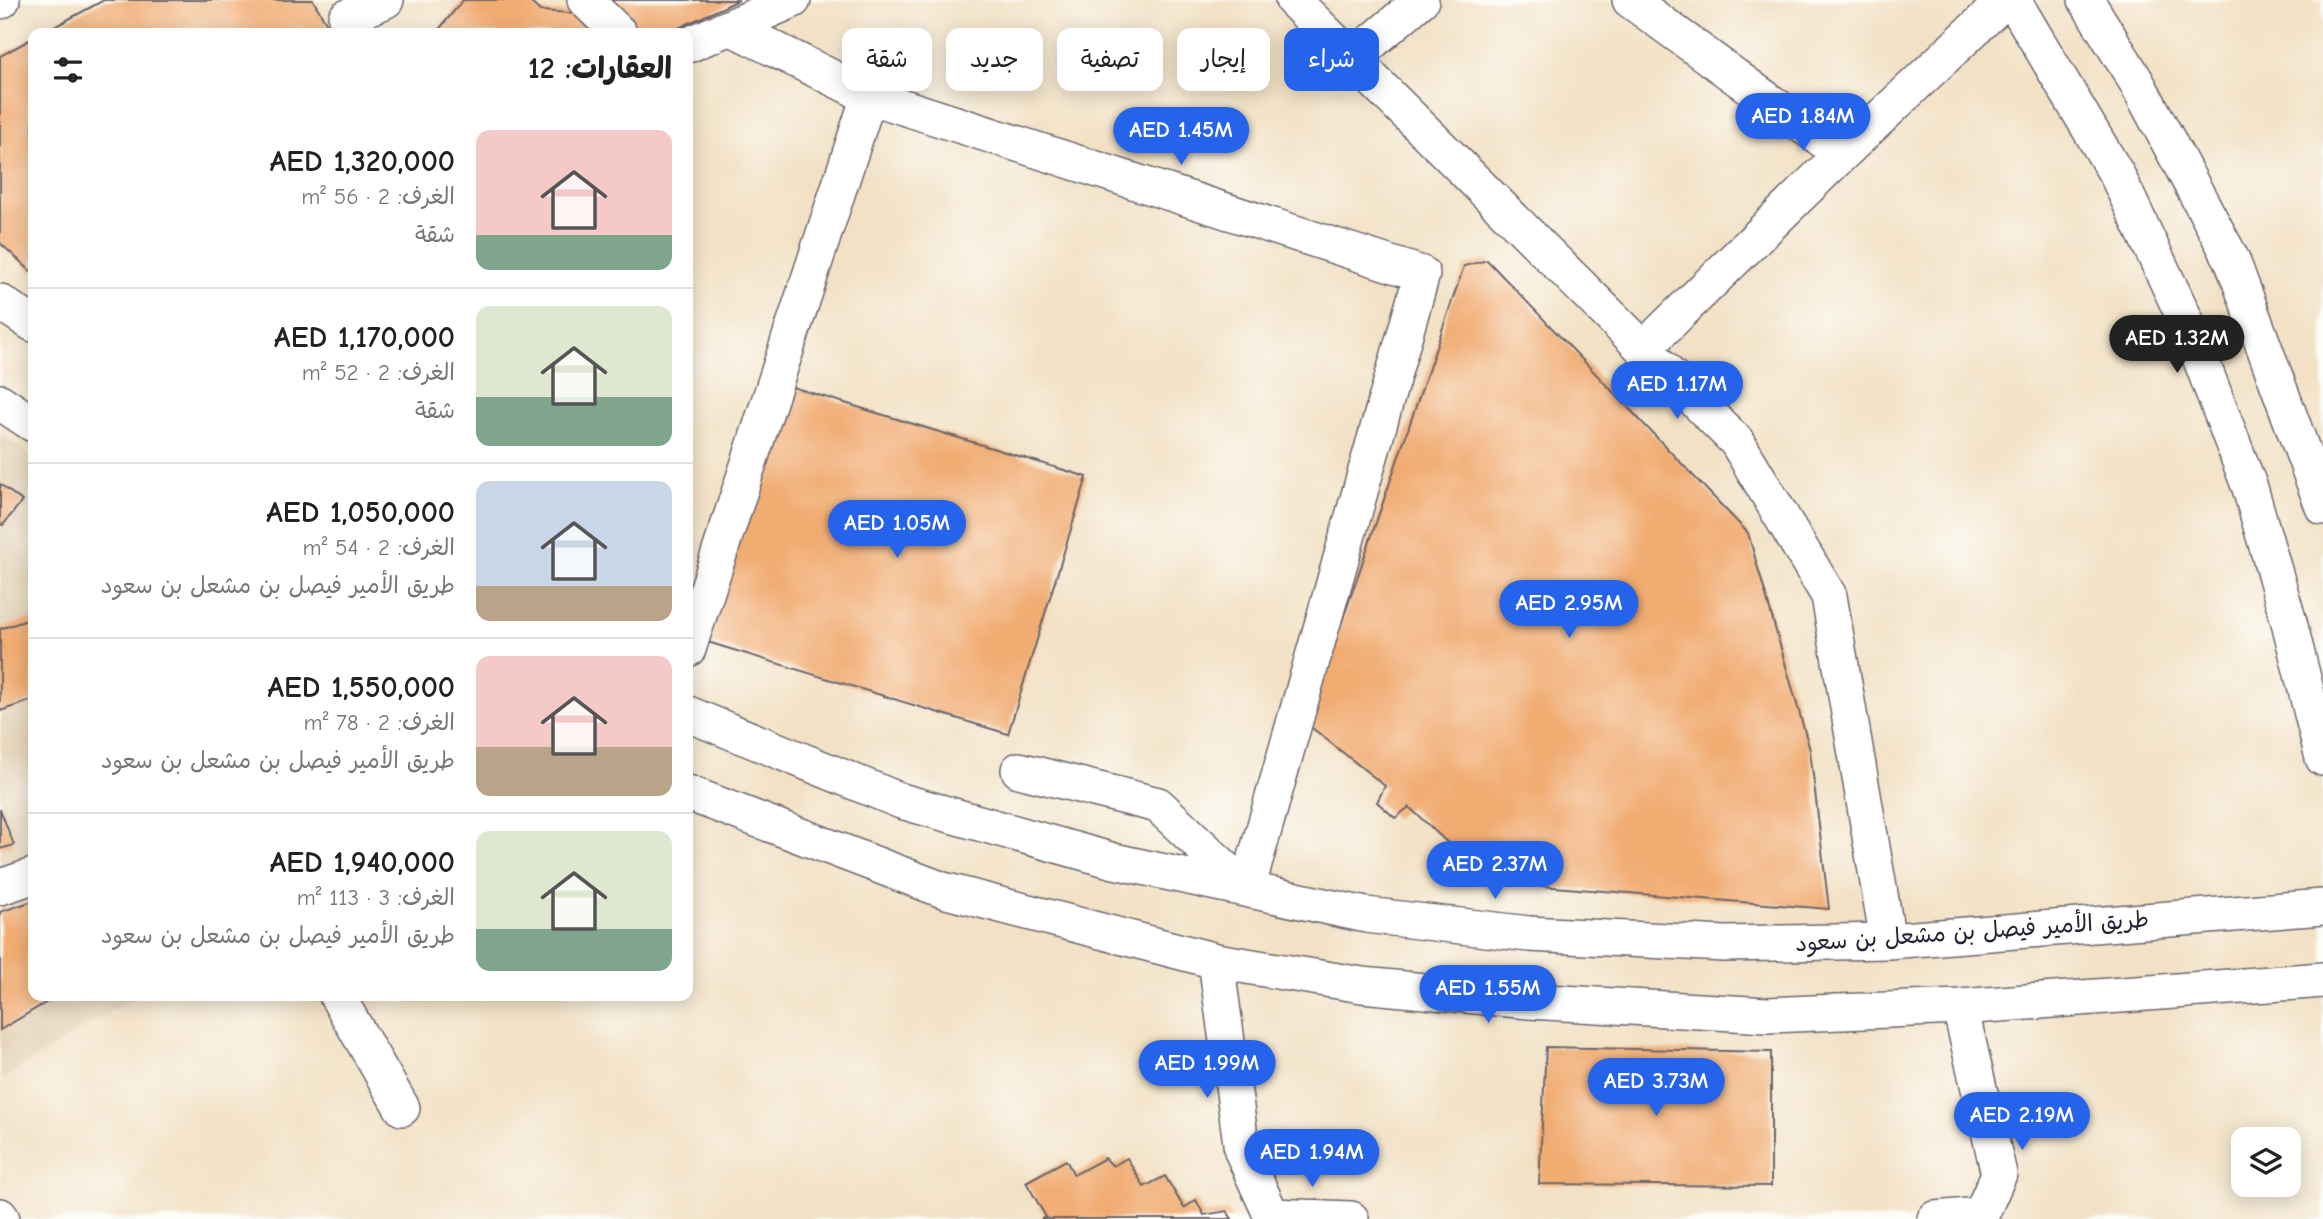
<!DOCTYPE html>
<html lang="ar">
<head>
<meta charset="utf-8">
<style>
	body { margin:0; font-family:"Comic Neue","Playpen Sans Arabic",sans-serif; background:#f6f6f6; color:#222; direction:rtl; height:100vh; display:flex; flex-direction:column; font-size:26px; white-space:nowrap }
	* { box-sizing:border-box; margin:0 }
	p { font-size:23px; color:#767676 }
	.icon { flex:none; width:38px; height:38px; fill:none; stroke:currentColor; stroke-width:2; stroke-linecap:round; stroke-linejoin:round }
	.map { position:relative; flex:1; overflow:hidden; direction:ltr }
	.sheet { position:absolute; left:28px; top:28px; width:665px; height:973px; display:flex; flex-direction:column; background:#fff; border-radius:14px; box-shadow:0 4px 18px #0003; direction:rtl }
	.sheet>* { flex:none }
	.hud { position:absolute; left:714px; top:28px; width:665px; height:63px; direction:rtl; display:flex; gap:14px }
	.fabs { position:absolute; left:2231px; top:1127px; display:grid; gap:14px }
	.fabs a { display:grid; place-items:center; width:70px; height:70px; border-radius:14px; background:#fff; box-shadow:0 4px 18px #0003; font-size:35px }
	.price { position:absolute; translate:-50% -60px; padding:0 16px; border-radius:24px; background:#2563eb; color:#fff; font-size:23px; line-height:46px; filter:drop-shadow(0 2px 4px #0008) }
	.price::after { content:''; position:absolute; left:50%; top:42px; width:21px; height:16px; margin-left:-10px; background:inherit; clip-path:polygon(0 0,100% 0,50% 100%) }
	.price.active { background:#222; color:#fff }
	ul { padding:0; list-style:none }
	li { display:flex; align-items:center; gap:21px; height:175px; padding:0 21px }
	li+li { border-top:2px solid #e0e0e0 }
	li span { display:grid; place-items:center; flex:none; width:196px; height:140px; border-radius:14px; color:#555 }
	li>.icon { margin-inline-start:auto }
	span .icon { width:84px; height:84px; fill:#fffc; stroke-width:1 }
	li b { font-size:30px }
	h2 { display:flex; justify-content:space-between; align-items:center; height:84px; padding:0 21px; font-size:30px }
	.pill { padding:0 24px; border-radius:14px; background:#fff; box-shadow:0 4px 18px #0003; font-size:24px; line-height:63px }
	.pill.active { background:#2563eb; color:#fff }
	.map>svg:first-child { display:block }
	.built { fill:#e3d1b5 }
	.building { fill:#f1ac72 }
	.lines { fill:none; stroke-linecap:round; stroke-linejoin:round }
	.minor-casing { stroke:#6b656b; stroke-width:38 }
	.minor { stroke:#fff; stroke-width:35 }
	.labels { text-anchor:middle; stroke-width:5; stroke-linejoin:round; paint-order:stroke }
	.street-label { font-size:23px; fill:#22223b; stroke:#fdfcf7 }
</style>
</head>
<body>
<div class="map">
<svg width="2323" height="1219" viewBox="0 0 2323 1219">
	<rect width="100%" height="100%" fill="#fdfcf7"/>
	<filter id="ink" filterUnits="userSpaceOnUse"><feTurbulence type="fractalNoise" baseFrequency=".0143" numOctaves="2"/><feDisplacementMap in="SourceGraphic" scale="14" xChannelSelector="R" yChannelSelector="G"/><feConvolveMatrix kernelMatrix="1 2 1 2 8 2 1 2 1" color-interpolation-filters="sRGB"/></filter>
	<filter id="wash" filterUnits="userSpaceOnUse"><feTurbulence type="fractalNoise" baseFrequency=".00686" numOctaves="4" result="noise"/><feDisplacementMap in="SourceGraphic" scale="28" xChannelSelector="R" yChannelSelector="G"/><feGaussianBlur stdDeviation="1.57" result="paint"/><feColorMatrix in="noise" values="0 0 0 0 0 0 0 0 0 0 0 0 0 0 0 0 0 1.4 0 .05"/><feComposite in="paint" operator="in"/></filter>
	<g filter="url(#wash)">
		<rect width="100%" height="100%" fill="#f2e1c4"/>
		<path class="built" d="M 0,434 L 33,456 L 33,996 L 135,996 L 0,1080 Z"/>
		<g id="blocks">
			<path class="building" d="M 104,0 L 313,0 L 332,33 L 43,33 Z
				M 463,0 L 528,0 L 540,11 L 587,14 L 596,33 L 436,33 Z
				M 609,0 L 739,0 L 668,33 L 638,33 Z
				M 33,38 L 33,273 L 0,243 L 0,56 Z
				M 1487,260 L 1748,533 L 1810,750 L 1829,909 L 1490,882 L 1409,807 L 1395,818 L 1377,802 L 1385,786 L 1307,724 L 1464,266 Z
				M 792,387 L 1087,477 L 1008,734 L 701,640 Z
				M 0,484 L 22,501 L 3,525 L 0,524 Z
				M 33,618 L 33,700 L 0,711 L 0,629 Z
				M 0,809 L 14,845 L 0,849 Z
				M 33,901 L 33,996 L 57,996 L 0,1030 L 0,912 Z
				M 1546,1047 L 1771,1052 L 1771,1186 L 1539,1184 Z
				M 1105,1158 L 1113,1166 L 1127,1158 L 1144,1187 L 1165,1176 L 1184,1208 L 1196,1200 L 1204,1215 L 1227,1211 L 1232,1219 L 1041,1219 L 1046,1217 L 1026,1182 L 1066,1160 L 1074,1175 Z"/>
		</g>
	</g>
	<g filter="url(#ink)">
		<use href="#blocks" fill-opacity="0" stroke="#6b656b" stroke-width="2"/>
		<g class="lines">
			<g class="minor-casing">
				<path id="minor" d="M 585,0 L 619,33
					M 1293,0 L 1737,442 L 1829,596 L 1888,941
					M 1630,0 L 1842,154
					M 2013,0 L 2117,175 L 2186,321 L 2250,488 L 2289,622 L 2323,758
					M 2086,0 L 2136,81 L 2232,260 L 2323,507
					M 0,1 L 2,0
					M 346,18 L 386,0
					M 730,27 L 869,96
					M 688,45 L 793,0
					M 1352,59 L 1421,0
					M 0,302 L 33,324
					M 1643,349 L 1842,154 L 2005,0
					M 0,402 L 33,424
					M 688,649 L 869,96 L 1422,274 L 1247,889 L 1158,805 L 1019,770
					M 688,714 L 901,801 L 1114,861 L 1366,915 L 1529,934 L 1725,944 L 1888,941 L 2323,907
					M 688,793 L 943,890 L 1216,961 L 1362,985 L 1529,1001 L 1767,1015 L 1960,1007 L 2323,980
					M 0,887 L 33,876
					M 1216,961 L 1242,1151 L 1273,1219
					M 337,996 L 402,1108
					M 0,1216 L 2,1219
					M 1271,1216 L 1351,1219
					M 1935,1219 L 1981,1215 L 1999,1174 L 1960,1007"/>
			</g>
			<use href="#minor" class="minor"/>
		</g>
	</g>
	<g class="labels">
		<g class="street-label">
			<text transform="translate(1972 931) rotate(-4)" y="8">طريق الأمير فيصل بن مشعل بن سعود</text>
		</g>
	</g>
</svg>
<div class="fabs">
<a><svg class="icon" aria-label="layers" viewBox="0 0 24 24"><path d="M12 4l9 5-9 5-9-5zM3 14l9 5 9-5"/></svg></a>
</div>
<b class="price" style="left:1803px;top:153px">AED 1.84M</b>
<b class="price" style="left:1181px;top:167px">AED 1.45M</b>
<b class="price active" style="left:2177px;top:375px">AED 1.32M</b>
<b class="price" style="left:1677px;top:421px">AED 1.17M</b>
<b class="price" style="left:897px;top:560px">AED 1.05M</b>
<b class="price" style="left:1569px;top:640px">AED 2.95M</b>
<b class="price" style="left:1495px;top:901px">AED 2.37M</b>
<b class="price" style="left:1488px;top:1025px">AED 1.55M</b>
<b class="price" style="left:1207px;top:1100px">AED 1.99M</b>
<b class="price" style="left:1656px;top:1118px">AED 3.73M</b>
<b class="price" style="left:2022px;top:1152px">AED 2.19M</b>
<b class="price" style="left:1312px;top:1189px">AED 1.94M</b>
<div class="hud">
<a class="pill active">شراء</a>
<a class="pill">إيجار</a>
<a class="pill">تصفية</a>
<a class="pill">جديد</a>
<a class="pill">شقة</a>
</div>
<section class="sheet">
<h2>العقارات: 12<svg class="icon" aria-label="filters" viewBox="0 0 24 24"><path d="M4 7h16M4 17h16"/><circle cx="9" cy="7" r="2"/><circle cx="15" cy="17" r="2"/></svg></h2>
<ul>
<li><span style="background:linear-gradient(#f6c9c9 75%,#7fa58c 0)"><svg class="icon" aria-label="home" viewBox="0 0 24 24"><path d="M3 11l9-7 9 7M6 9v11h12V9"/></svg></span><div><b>AED 1,320,000</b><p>الغرف: 2 · 56 m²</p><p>شقة</p></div></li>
<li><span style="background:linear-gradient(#dfe7d0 65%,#7fa58c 0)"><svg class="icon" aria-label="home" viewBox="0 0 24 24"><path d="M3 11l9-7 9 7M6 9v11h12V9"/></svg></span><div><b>AED 1,170,000</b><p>الغرف: 2 · 52 m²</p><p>شقة</p></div></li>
<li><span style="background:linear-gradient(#c9d6e8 75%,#b9a48a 0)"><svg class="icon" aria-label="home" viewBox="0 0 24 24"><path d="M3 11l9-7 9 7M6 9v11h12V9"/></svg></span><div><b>AED 1,050,000</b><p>الغرف: 2 · 54 m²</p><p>طريق الأمير فيصل بن مشعل بن سعود</p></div></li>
<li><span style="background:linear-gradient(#f6c9c9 65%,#b9a48a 0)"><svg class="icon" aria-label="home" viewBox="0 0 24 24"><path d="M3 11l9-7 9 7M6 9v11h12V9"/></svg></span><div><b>AED 1,550,000</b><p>الغرف: 2 · 78 m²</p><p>طريق الأمير فيصل بن مشعل بن سعود</p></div></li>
<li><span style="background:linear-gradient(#dfe7d0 70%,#7fa58c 0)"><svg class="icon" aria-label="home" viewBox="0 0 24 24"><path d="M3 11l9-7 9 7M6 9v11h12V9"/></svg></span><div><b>AED 1,940,000</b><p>الغرف: 3 · 113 m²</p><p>طريق الأمير فيصل بن مشعل بن سعود</p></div></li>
</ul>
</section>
</div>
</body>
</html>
